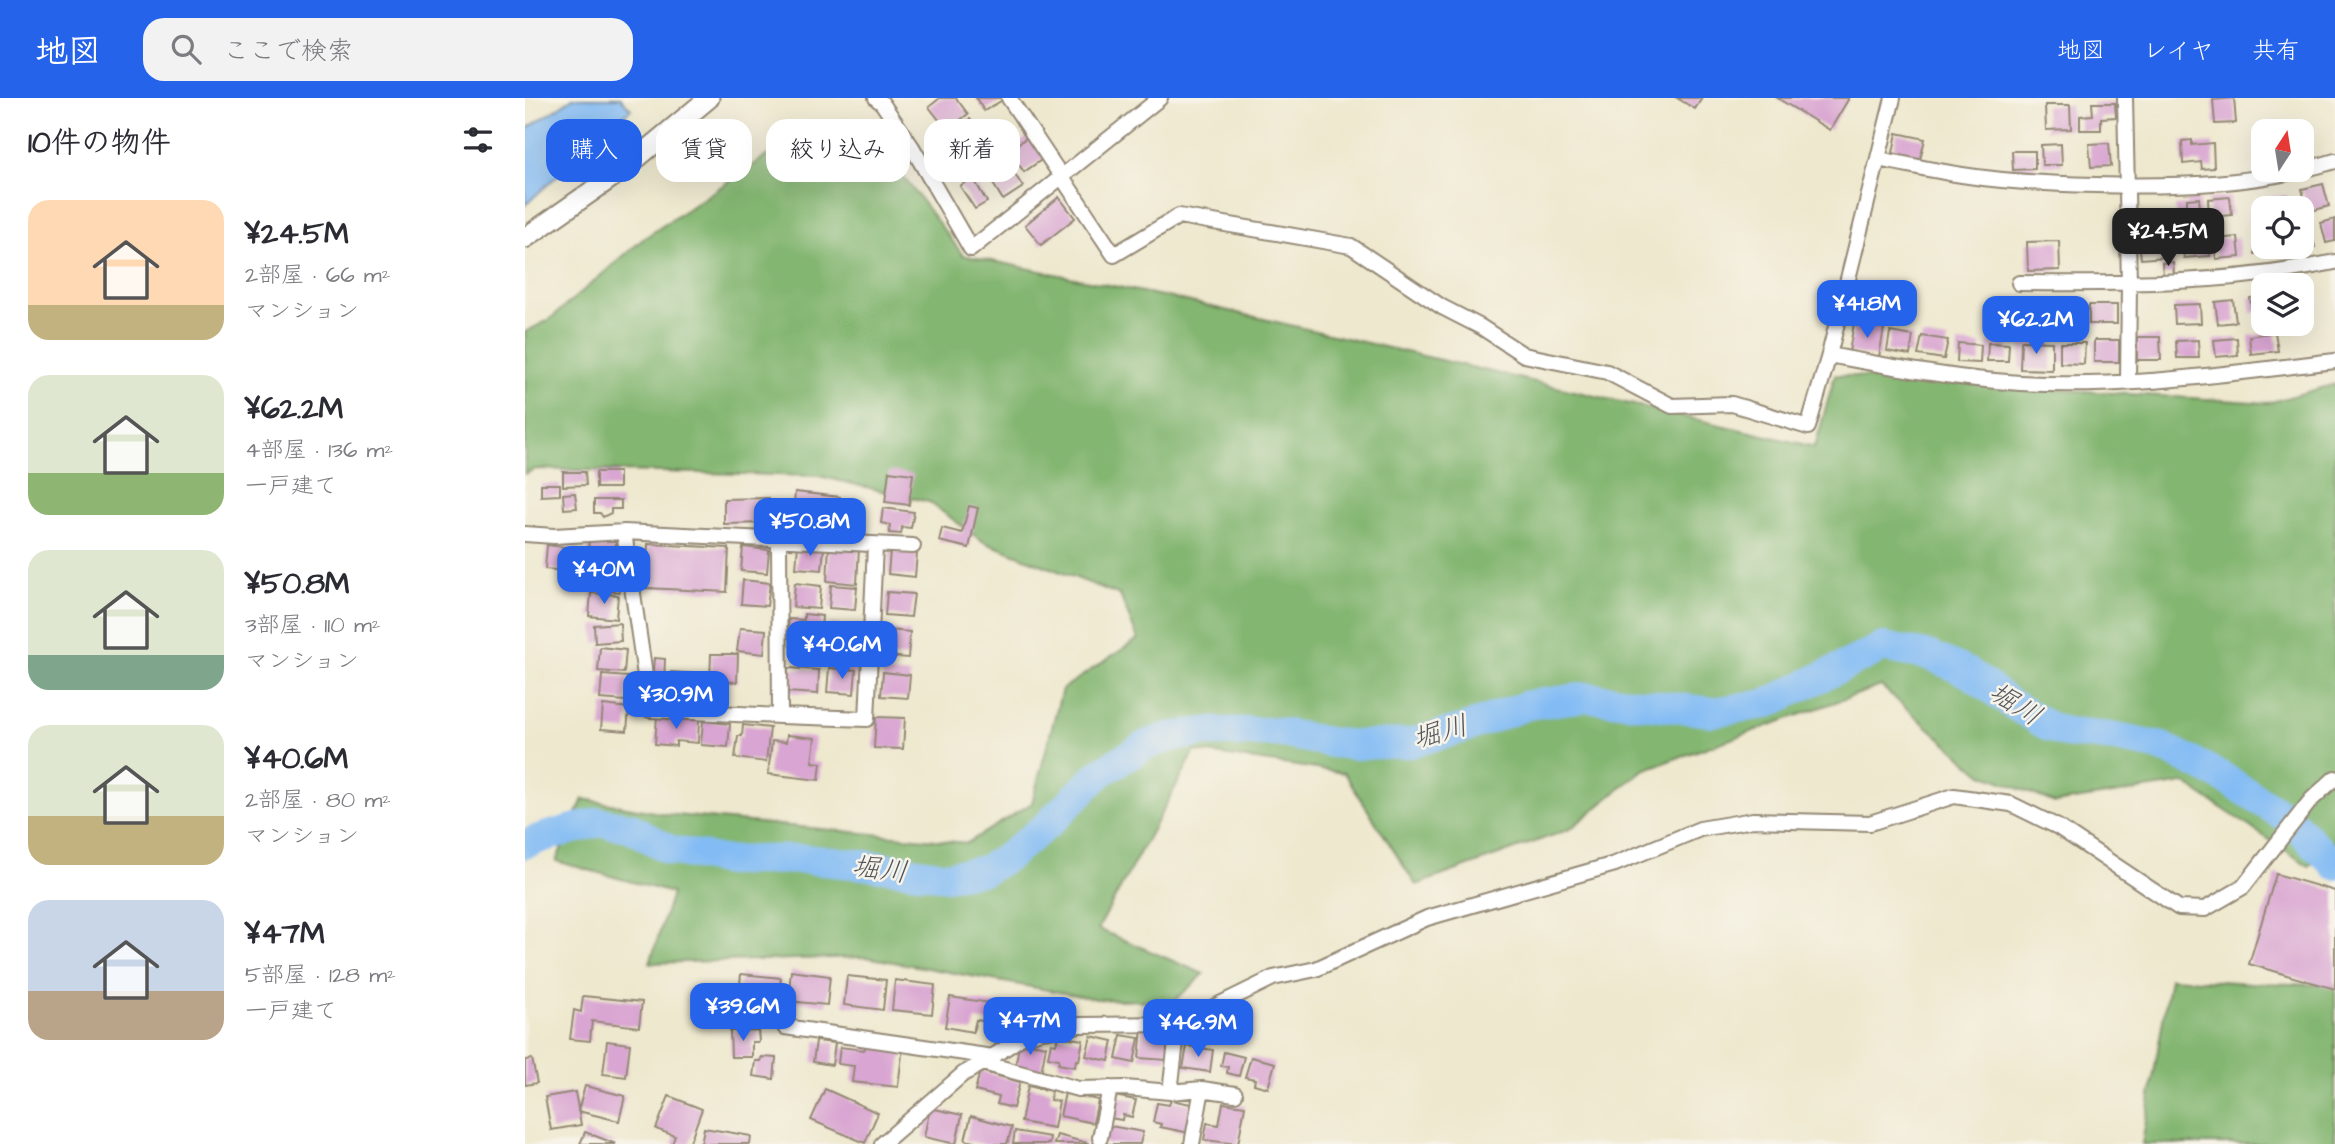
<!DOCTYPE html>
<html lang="ja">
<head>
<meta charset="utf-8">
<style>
	body { margin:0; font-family:"Architects Daughter","Klee One",sans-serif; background:#f2f2f3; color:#2b2b33; height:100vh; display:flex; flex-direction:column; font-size:26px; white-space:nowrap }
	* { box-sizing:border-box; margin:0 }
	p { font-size:23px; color:#7c7c81 }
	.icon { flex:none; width:38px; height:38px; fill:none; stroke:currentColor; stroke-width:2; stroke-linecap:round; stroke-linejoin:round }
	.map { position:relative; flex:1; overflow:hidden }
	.panel { display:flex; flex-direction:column; background:#fff; width:525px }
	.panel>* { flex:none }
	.hud { position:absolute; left:21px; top:21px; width:665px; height:63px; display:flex; gap:14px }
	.needle { width:46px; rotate:12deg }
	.controls { position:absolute; left:1726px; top:21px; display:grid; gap:14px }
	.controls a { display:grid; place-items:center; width:63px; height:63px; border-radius:14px; background:#fff; box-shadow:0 7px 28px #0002; font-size:35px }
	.price { position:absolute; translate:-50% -60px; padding:0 16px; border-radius:14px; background:#2563eb; color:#fff; font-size:23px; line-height:46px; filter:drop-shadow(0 2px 4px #0008) }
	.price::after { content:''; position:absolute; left:50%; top:42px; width:21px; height:16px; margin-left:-10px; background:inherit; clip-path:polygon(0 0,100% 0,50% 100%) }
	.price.on { background:#222; color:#fff }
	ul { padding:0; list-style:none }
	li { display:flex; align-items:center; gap:21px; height:175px; padding:0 28px }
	li span { display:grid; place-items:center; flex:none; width:196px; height:140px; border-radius:21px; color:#555 }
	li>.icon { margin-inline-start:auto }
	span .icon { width:84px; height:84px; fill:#fffc; stroke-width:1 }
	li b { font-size:30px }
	h2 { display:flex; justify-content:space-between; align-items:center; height:84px; padding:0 28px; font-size:30px }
	.tag { padding:0 24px; border-radius:21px; background:#fff; box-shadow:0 7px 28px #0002; font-size:24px; line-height:63px }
	.tag.on { background:#2563eb; color:#fff }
	header { display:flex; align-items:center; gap:42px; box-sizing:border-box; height:98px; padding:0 35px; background:#2563eb; color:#fff }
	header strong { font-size:33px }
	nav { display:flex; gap:38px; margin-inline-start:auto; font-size:24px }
	.search { width:490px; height:63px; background:#f2f2f3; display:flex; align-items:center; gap:18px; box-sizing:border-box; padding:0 24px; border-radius:21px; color:#7c7c81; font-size:26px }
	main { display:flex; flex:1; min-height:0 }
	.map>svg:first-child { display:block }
	.forest { fill:#83b671; stroke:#5f7048; stroke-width:2 }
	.water { fill:#83bcf4; stroke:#5f7389; stroke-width:2 }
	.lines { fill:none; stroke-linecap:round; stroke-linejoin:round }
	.river { stroke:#83bcf4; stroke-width:30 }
	.building { fill:#d9a5d2 }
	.minor-casing { stroke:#948976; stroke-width:18 }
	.secondary-casing { stroke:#948976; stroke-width:23 }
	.minor { stroke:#fff; stroke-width:14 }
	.secondary { stroke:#fff; stroke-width:19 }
	.labels { text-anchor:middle; stroke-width:5; stroke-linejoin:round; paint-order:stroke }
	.water-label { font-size:28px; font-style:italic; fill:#51565e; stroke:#f7f3e8 }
</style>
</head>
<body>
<header>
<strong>地図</strong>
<div class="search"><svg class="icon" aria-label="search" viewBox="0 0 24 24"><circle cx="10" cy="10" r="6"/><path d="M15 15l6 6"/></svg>ここで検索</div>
<nav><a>地図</a><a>レイヤ</a><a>共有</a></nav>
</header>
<main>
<section class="panel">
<h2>10件の物件<svg class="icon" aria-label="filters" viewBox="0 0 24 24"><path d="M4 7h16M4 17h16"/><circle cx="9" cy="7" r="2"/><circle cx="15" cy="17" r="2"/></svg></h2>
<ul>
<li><span style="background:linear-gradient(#ffd9b3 75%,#c2b280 0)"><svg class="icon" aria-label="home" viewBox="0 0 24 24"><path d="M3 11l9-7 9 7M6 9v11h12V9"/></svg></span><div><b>¥24.5M</b><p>2部屋 · 66 m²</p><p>マンション</p></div></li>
<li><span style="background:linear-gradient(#dfe7d0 70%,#8fb573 0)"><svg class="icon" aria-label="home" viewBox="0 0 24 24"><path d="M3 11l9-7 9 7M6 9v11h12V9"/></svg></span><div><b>¥62.2M</b><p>4部屋 · 136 m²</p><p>一戸建て</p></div></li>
<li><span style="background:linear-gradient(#dfe7d0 75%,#7fa58c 0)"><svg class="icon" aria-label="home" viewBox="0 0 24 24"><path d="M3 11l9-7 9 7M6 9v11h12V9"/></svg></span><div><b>¥50.8M</b><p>3部屋 · 110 m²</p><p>マンション</p></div></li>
<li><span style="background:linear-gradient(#dfe7d0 65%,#c2b280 0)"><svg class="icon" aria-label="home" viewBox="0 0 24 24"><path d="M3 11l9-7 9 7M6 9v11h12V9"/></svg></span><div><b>¥40.6M</b><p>2部屋 · 80 m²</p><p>マンション</p></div></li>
<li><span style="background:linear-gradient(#c9d6e8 65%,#b9a48a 0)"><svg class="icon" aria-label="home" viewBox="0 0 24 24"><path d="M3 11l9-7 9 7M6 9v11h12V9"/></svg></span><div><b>¥47M</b><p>5部屋 · 128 m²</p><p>一戸建て</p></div></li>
</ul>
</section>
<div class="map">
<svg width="1810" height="1046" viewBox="0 0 1810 1046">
	<rect width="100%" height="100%" fill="#f7f3e8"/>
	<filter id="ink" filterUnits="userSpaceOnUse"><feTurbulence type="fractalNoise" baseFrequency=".0143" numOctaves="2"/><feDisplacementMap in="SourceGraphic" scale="14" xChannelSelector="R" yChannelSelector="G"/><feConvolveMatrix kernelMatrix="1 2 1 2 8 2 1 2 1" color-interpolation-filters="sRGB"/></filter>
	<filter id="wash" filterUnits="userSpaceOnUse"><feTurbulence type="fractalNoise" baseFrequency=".00686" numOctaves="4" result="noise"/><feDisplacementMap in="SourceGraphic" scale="28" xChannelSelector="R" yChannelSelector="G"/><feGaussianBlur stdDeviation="1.57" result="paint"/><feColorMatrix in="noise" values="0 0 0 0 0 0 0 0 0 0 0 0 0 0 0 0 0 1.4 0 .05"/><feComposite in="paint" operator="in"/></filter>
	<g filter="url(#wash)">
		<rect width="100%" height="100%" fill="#eee8ce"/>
		<path class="forest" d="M 271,38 L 371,69 L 438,157 L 661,203 L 1290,349 L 1310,277 L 1743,305 L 1810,286 L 1810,745 L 1784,768 L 1659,685 L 1530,705 L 1455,675 L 1356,588 L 1118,672 L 1045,731 L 891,787 L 819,675 L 670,653 L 573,831 L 679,876 L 648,904 L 572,901 L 341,859 L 125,865 L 147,795 L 31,763 L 58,701 L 140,716 L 442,745 L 507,705 L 537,591 L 613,541 L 595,497 L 459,444 L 404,404 L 294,378 L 10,371 L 0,376 L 0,234 L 24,222 L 118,141 Z
			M 1645,880 L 1725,885 L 1810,887 L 1810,1046 L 1617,1046 Z"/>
		<path class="water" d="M 48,0 L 96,0 L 106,11 L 0,107 L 0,32 Z"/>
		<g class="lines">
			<path class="river" d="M 0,746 L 19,739 L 74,724 L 105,729 L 145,752 L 202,763 L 279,761 L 358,769 L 421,778 L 460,772 L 484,758 L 523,726 L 575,675 L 621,647 L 644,639 L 679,634 L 752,634 L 808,645 L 831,647 L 885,645 L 940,630 L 1003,607 L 1061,599 L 1187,614 L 1241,606 L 1358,549 L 1406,558 L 1446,576 L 1485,605 L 1523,628 L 1541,635 L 1585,639 L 1637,649 L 1694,677 L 1764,721 L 1810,767"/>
		</g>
		<g id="blocks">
			<path class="building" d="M 415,0 L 431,0 L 443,16 L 422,32 L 404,9 Z
				M 451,0 L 481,0 L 459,13 Z
				M 1152,0 L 1177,0 L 1170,11 Z
				M 1252,0 L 1324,0 L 1305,32 Z
				M 1709,0 L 1711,25 L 1690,26 L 1688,2 Z
				M 1567,5 L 1590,5 L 1591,19 L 1576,20 L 1576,32 L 1555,32 L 1555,18 L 1568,17 Z
				M 1520,7 L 1545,7 L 1546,31 L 1521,32 Z
				M 445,21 L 460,42 L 423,68 L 409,46 Z
				M 1372,35 L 1400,41 L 1395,62 L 1368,55 Z
				M 504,38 L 519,60 L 499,74 L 484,52 Z
				M 1667,42 L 1667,47 L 1688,45 L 1689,70 L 1677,71 L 1676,64 L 1658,66 L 1657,43 Z
				M 1584,45 L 1586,68 L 1566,69 L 1564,46 Z
				M 1536,46 L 1537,67 L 1517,67 L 1516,47 Z
				M 464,47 L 478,65 L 454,83 L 439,65 Z
				M 1487,53 L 1510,53 L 1510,71 L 1488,72 Z
				M 484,67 L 498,89 L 478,102 L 464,79 Z
				M 448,80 L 462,104 L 450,111 L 435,88 Z
				M 1798,86 L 1804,108 L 1783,114 L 1777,91 Z
				M 1762,97 L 1764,110 L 1748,110 L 1746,99 Z
				M 534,99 L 550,120 L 516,147 L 500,127 Z
				M 1705,99 L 1707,117 L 1684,119 L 1683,101 Z
				M 1674,100 L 1676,120 L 1651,123 L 1650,108 L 1662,107 L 1662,101 Z
				M 1810,121 L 1810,143 L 1801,145 L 1796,125 Z
				M 1785,129 L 1790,149 L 1764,154 L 1762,149 L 1776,149 L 1776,131 Z
				M 1738,138 L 1738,149 L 1754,149 L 1755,154 L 1730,156 L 1729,139 Z
				M 1683,139 L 1685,158 L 1659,160 L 1657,142 Z
				M 1713,139 L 1715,159 L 1691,161 L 1689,141 Z
				M 1638,140 L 1640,159 L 1616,161 L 1614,143 Z
				M 1534,143 L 1535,172 L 1503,173 L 1502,144 Z
				M 1648,164 L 1649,176 L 1638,177 L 1637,165 Z
				M 1738,198 L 1738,213 L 1727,215 L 1725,200 Z
				M 1548,202 L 1549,226 L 1509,228 L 1507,205 Z
				M 1708,202 L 1711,224 L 1693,226 L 1690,204 Z
				M 1675,206 L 1676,225 L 1650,226 L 1649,207 Z
				M 1564,207 L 1592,207 L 1592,226 L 1564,226 Z
				M 1329,225 L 1359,230 L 1354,259 L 1324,254 Z
				M 1365,234 L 1388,238 L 1385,257 L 1362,253 Z
				M 1750,234 L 1753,253 L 1726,256 L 1724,238 Z
				M 1397,238 L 1423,242 L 1419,261 L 1393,257 Z
				M 1612,239 L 1635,239 L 1636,262 L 1612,262 Z
				M 1712,240 L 1713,257 L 1691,259 L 1689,242 Z
				M 1569,242 L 1594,242 L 1594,264 L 1569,264 Z
				M 1673,242 L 1674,260 L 1652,260 L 1651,243 Z
				M 1496,243 L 1527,244 L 1527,272 L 1495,271 Z
				M 1433,245 L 1456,247 L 1455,265 L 1432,264 Z
				M 1463,245 L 1484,246 L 1483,263 L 1462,263 Z
				M 1535,245 L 1560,245 L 1559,266 L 1535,265 Z
				M 364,373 L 388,376 L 384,407 L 360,404 Z
				M 38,374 L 60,374 L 61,387 L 38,388 Z
				M 71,374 L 94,374 L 94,390 L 71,390 Z
				M 16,386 L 35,386 L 35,397 L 16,398 Z
				M 270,394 L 315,399 L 313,423 L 268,418 Z
				M 50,395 L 52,410 L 39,411 L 38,396 Z
				M 244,400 L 245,425 L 199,426 L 199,401 Z
				M 69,402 L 96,402 L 96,411 L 86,411 L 86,415 L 78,419 L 75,415 L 69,415 Z
				M 319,404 L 338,406 L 335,423 L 317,420 Z
				M 444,408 L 453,410 L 444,450 L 414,443 L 417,430 L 437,435 Z
				M 358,410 L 389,414 L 386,430 L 377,429 L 376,436 L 364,435 L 365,427 L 356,425 Z
				M 64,441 L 91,443 L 89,466 L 62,464 Z
				M 123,446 L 204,450 L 202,494 L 121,490 Z
				M 22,447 L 55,451 L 53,474 L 20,471 Z
				M 273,447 L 299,449 L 297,472 L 271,470 Z
				M 304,448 L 334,450 L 332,486 L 302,483 Z
				M 218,449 L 244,452 L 242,475 L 216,473 Z
				M 365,453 L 392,455 L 390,479 L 363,476 Z
				M 69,468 L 96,470 L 94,494 L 67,491 Z
				M 218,482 L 245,485 L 242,508 L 216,506 Z
				M 270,485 L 296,488 L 294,511 L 268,509 Z
				M 306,487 L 332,489 L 330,512 L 304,510 Z
				M 362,494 L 389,496 L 386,519 L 360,517 Z
				M 66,495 L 93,497 L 91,521 L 64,518 Z
				M 279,516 L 297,518 L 293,565 L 279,564 L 281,541 L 262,540 L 264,521 L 279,522 Z
				M 95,525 L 96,543 L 70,545 L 69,527 Z
				M 306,526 L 333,529 L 331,552 L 305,550 Z
				M 215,530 L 241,532 L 239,556 L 212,553 Z
				M 353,531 L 385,534 L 383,560 L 351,557 Z
				M 75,549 L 101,552 L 99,575 L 73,573 Z
				M 186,556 L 213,556 L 212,584 L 185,583 Z
				M 129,560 L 140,561 L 139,585 L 127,584 Z
				M 263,570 L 294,572 L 293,596 L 261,594 Z
				M 304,570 L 331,572 L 329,596 L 302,594 Z
				M 146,574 L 173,576 L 171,600 L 144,597 Z
				M 358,574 L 385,577 L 383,600 L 356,598 Z
				M 77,577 L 103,579 L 101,603 L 75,601 Z
				M 78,607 L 104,610 L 102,633 L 76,631 Z
				M 132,618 L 174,621 L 173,645 L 151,643 L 151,648 L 130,646 Z
				M 351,619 L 380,620 L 378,651 L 349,650 Z
				M 178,623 L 205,626 L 203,649 L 176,647 Z
				M 218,627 L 245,630 L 241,664 L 210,660 L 213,638 L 217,638 Z
				M 262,637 L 290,640 L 287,664 L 296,665 L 294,682 L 243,676 L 247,643 L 261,644 Z
				M 1751,776 L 1810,793 L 1810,891 L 1724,866 Z
				M 266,873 L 305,878 L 302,907 L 263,903 Z
				M 216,876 L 256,880 L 252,910 L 213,906 Z
				M 322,878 L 361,882 L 358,912 L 319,907 Z
				M 370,882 L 410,887 L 407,916 L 367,912 Z
				M 58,898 L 117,904 L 114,929 L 67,923 L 65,943 L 45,941 L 49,912 L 56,914 Z
				M 425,899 L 479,907 L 476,926 L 451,922 L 448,934 L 420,929 Z
				M 617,930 L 644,932 L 642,962 L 614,960 Z
				M 233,932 L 234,944 L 227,944 L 227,959 L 206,959 L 205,933 Z
				M 596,937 L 614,940 L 609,965 L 591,961 Z
				M 533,938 L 558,942 L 554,963 L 551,962 L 550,969 L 533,966 L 534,961 L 523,959 L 526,945 L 531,946 Z
				M 566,938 L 588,943 L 584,963 L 561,958 Z
				M 82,943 L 105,946 L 101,979 L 78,976 Z
				M 291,943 L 310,945 L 307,967 L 288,964 Z
				M 495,943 L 521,948 L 516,975 L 490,970 Z
				M 343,944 L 378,948 L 373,989 L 327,984 L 329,968 L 313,966 L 315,949 L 339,952 Z
				M 662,948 L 688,952 L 685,974 L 658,970 Z
				M 699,954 L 719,959 L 714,978 L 702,975 L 703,969 L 696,968 Z
				M 237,959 L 251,960 L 249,981 L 228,978 L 230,963 L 235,963 Z
				M 726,959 L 750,965 L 743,990 L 729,986 L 730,981 L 720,979 Z
				M 7,961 L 12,985 L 0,987 L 0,962 Z
				M 455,973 L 495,984 L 488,1010 L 472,1006 L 474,999 L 450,993 Z
				M 60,988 L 100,998 L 94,1023 L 53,1013 Z
				M 503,988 L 526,993 L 525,1002 L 534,1003 L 529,1030 L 496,1024 Z
				M 300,991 L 353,1015 L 340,1045 L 286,1022 Z
				M 50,994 L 56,1027 L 26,1032 L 20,999 Z
				M 540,995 L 573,1002 L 568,1025 L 535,1018 Z
				M 144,998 L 177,1011 L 164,1046 L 147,1046 L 150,1038 L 131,1031 Z
				M 589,998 L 611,1002 L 607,1019 L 598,1017 L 597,1022 L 584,1020 Z
				M 646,1002 L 666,1006 L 666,1009 L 670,1010 L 665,1035 L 635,1029 L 636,1026 L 628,1024 L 632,1005 L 644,1007 Z
				M 698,1005 L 720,1008 L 713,1046 L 679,1042 L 682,1025 L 694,1027 Z
				M 405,1010 L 437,1017 L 431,1046 L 399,1039 Z
				M 446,1018 L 487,1029 L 482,1046 L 457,1046 L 440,1042 Z
				M 580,1027 L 618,1034 L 615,1046 L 580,1046 Z
				M 179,1030 L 226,1038 L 225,1046 L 176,1046 Z
				M 490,1033 L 525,1039 L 524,1046 L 488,1046 Z
				M 60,1034 L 91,1046 L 55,1046 Z
				M 532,1037 L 563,1045 L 563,1046 L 529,1046 Z"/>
		</g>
	</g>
	<g filter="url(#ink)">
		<use href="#blocks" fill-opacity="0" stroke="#948976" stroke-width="2"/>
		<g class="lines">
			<g class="minor-casing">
				<path id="minor" d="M 351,0 L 357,5 L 387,49 L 446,151 L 635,0
					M 484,0 L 589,157 L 654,118 L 826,148 L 917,209 L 956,229 L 999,257 L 1082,274 L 1147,308 L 1207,306 L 1283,329 L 1304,257 L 1368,0
					M 1600,0 L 1604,186 L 1603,283
					M 1353,61 C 1381,66 1409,73 1437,77 C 1481,84 1526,86 1571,87 C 1652,89 1732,87 1810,63
					M 1494,185 C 1600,186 1706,186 1810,164
					M 1304,257 C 1369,269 1430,281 1495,285 C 1600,291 1706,275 1810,263
					M 99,434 L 125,612 L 255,618 L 254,442
					M 0,436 L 29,438 L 99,434 L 388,448
					M 255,618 L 342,621 L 350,448
					M 260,929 L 468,959
					M 458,965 L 553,991 L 600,990 L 645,994 L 677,991 L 710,996
					M 645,994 L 653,927
					M 575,1040 L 585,990
					M 357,1046 L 438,976 L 458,965 L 497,939 L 516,933 L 554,927 L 654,926 L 748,880 L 791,871 L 902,820 L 1090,766 L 1175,731 L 1228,722 L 1345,725 L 1429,698 L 1486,706 L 1533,729 L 1654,810 L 1680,811 L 1718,789 L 1786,702 L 1810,680
					M 667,1046 L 677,991"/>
			</g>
			<g class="secondary-casing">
				<path id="secondary" d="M 0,140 L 100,70 L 184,0"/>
			</g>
			<use href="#minor" class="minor"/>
			<use href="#secondary" class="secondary"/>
		</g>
	</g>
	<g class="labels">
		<g class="water-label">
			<text transform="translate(1491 605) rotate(32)" y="10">堀川</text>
			<text transform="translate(915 633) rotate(-16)" y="10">堀川</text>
			<text transform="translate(355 770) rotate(7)" y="10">堀川</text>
		</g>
	</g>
</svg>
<div class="controls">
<a><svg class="needle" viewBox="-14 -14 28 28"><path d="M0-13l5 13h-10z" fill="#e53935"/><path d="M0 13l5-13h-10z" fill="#7c7c81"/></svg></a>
<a><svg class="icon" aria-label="locate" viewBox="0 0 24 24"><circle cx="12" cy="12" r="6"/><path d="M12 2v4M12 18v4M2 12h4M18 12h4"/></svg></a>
<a><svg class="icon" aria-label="layers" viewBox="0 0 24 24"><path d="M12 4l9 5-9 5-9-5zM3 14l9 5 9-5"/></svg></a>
</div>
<b class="price on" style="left:1643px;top:170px">¥24.5M</b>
<b class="price" style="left:1342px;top:242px">¥41.8M</b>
<b class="price" style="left:1511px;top:258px">¥62.2M</b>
<b class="price" style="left:285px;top:460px">¥50.8M</b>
<b class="price" style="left:79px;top:508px">¥40M</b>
<b class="price" style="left:317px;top:583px">¥40.6M</b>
<b class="price" style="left:151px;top:633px">¥30.9M</b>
<b class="price" style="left:218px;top:945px">¥39.6M</b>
<b class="price" style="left:505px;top:959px">¥47M</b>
<b class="price" style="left:673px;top:961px">¥46.9M</b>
<div class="hud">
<a class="tag on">購入</a>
<a class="tag">賃貸</a>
<a class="tag">絞り込み</a>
<a class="tag">新着</a>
</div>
</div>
</main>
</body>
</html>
